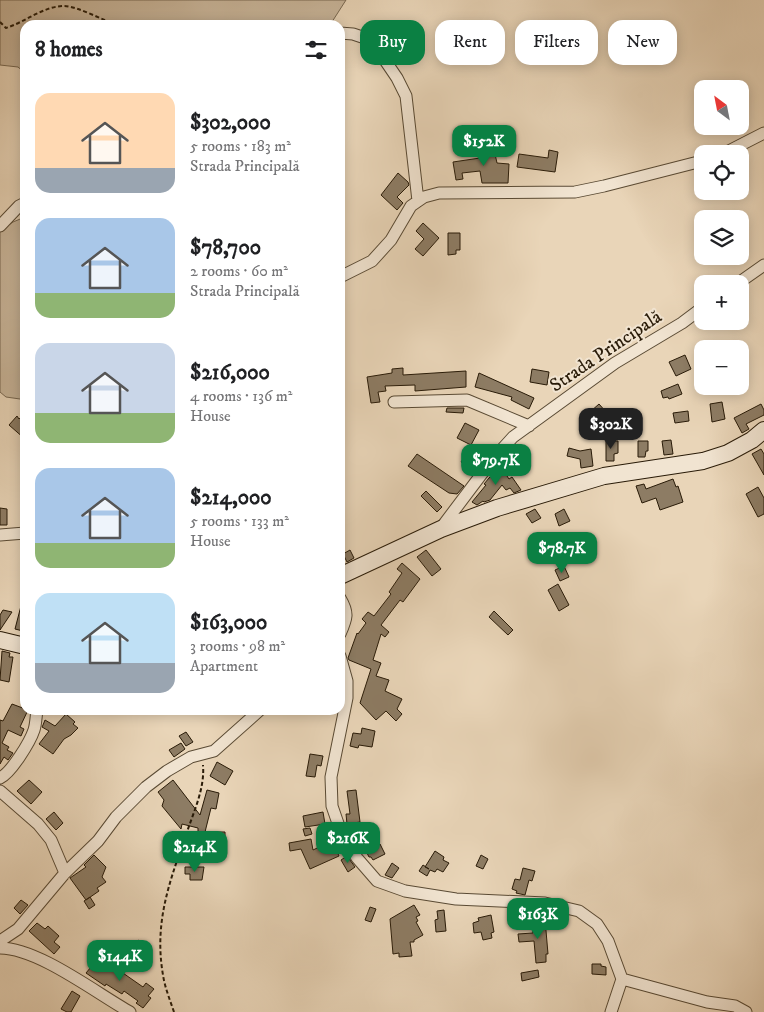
<!DOCTYPE html>
<html lang="en">
<head>
<meta charset="utf-8">
<style>
	body { margin:0; font-family:"IM FELL DW Pica",serif; background:#f2f2f2; color:#202124; height:100vh; display:flex; flex-direction:column; font-size:19px; white-space:nowrap }
	* { box-sizing:border-box; margin:0 }
	p { font-size:16px; color:#757577 }
	.icon { flex:none; width:28px; height:28px; fill:none; stroke:currentColor; stroke-width:2; stroke-linecap:round; stroke-linejoin:round }
	.map { position:relative; flex:1; overflow:hidden }
	.panel { position:absolute; left:20px; top:20px; width:325px; height:695px; display:flex; flex-direction:column; background:#fff; border-radius:15px; box-shadow:0 2px 12px #0003 }
	.panel>* { flex:none }
	.top-card { position:absolute; left:360px; top:20px; width:329px; height:45px; display:flex; gap:10px }
	.needle { width:32px; rotate:328deg }
	.controls { position:absolute; left:694px; top:80px; display:grid; gap:10px }
	.controls a { display:grid; place-items:center; width:55px; height:55px; border-radius:10px; background:#fff; box-shadow:0 2px 12px #0003; font-size:25px }
	.price { position:absolute; translate:-50% -42px; padding:0 11px; border-radius:10px; background:#0b8043; color:#fff; font-size:16px; line-height:32px; filter:drop-shadow(0 1px 2px #0008) }
	.price::after { content:''; position:absolute; left:50%; top:30px; width:15px; height:11px; margin-left:-8px; background:inherit; clip-path:polygon(0 0,100% 0,50% 100%) }
	.price.current { background:#222; color:#fff }
	ul { padding:0; list-style:none }
	li { display:flex; align-items:center; gap:15px; height:125px; padding:0 15px }
	li span { display:grid; place-items:center; flex:none; width:140px; height:100px; border-radius:15px; color:#555 }
	li>.icon { margin-inline-start:auto }
	span .icon { width:60px; height:60px; fill:#fffc; stroke-width:1 }
	li b { font-size:21px }
	h2 { display:flex; justify-content:space-between; align-items:center; height:60px; padding:0 15px; font-size:21px }
	.chip { padding:0 18px; border-radius:15px; background:#fff; box-shadow:0 2px 12px #0003; font-size:18px; line-height:45px }
	.chip.current { background:#0b8043; color:#fff }
	.map>svg:first-child { display:block }
	.green { fill:#c8b59a; stroke:#786851 }
	.building { fill:#8d7c64; stroke:#291b08 }
	.lines { fill:none; stroke-linecap:round; stroke-linejoin:round }
	.street-casing { stroke:#594a34; stroke-width:13 }
	.secondary-casing { stroke:#291b08; stroke-width:18 }
	.path { stroke:#291b08; stroke-width:2; stroke-dasharray:4 2.5; stroke-linecap:butt }
	.street { stroke:#f1e4d1; stroke-width:11 }
	.secondary { stroke:#f1e4d1; stroke-width:16 }
	.labels { text-anchor:middle; stroke-width:4; stroke-linejoin:round; paint-order:stroke }
	.street-label { font-size:19px; fill:#291b08; stroke:#f1e4d1 }
</style>
</head>
<body>
<div class="map">
<svg width="764" height="1012" viewBox="0 0 764 1012">
	<rect width="100%" height="100%" fill="#e9d5b8"/>
	<filter id="stains"><feTurbulence type="fractalNoise" baseFrequency=".004" numOctaves="4"/><feColorMatrix values="0 0 0 0 .2 0 0 0 0 .09 0 0 0 0 .02 0 0 0 .5 -.17"/></filter>
	<radialGradient id="worn" r=".72"><stop offset=".6" stop-color="#630" stop-opacity="0"/><stop offset="1" stop-color="#630" stop-opacity=".3"/></radialGradient>
	<path class="green" d="M 0,0 L 346,0 L 330,25 L 25,25 L 25,73 L 18,67 L 0,65 Z
		M 25,217 L 25,395 L 20,399 L 6,397 L 0,392 L 0,231 L 13,222 Z"/>
	<path class="building" d="M 493,145 L 497,163 L 509,164 L 508,183 L 482,183 L 480,171 L 462,173 L 463,179 L 456,180 L 453,162 L 480,158 L 477,149 Z
		M 549,150 L 558,152 L 555,172 L 517,167 L 519,154 L 548,158 Z
		M 398,173 L 408,182 L 409,185 L 397,197 L 403,203 L 397,210 L 381,195 Z
		M 423,223 L 439,238 L 423,256 L 415,249 L 424,239 L 416,231 Z
		M 448,233 L 460,233 L 460,250 L 456,250 L 456,254 L 448,255 Z
		M 685,355 L 691,369 L 676,376 L 669,362 Z
		M 403,368 L 403,375 L 466,371 L 466,387 L 415,391 L 415,385 L 385,386 L 386,391 L 378,392 L 380,402 L 371,403 L 367,377 L 392,373 L 392,369 Z
		M 532,369 L 549,372 L 547,385 L 530,382 Z
		M 479,373 L 534,398 L 529,409 L 511,400 L 512,397 L 475,387 Z
		M 678,384 L 682,394 L 669,399 L 668,397 L 663,398 L 661,391 Z
		M 722,402 L 725,419 L 712,422 L 710,404 Z
		M 599,404 L 607,413 L 598,421 L 590,412 Z
		M 761,404 L 764,410 L 764,415 L 746,424 L 749,429 L 742,433 L 734,418 Z
		M 447,408 L 464,408 L 463,413 L 446,412 Z
		M 688,411 L 689,421 L 675,423 L 673,413 Z
		M 25,413 L 25,439 L 9,425 L 17,416 L 19,419 Z
		M 465,423 L 479,430 L 471,445 L 457,438 Z
		M 671,440 L 673,454 L 664,455 L 662,441 Z
		M 606,441 L 618,441 L 618,453 L 614,454 L 614,461 L 606,461 Z
		M 638,441 L 648,441 L 648,451 L 646,451 L 645,457 L 638,457 Z
		M 472,446 L 486,455 L 481,462 L 479,461 L 474,470 L 461,462 Z
		M 569,448 L 580,451 L 591,449 L 593,466 L 581,468 L 580,459 L 567,456 Z
		M 761,449 L 764,454 L 764,475 L 752,454 Z
		M 417,454 L 464,486 L 457,494 L 449,493 L 408,466 Z
		M 501,467 L 509,479 L 512,477 L 521,490 L 514,493 L 510,488 L 506,490 L 502,485 L 490,500 L 484,502 L 483,501 L 477,505 L 472,502 L 486,485 L 484,484 L 489,478 Z
		M 673,479 L 676,487 L 678,486 L 683,502 L 660,510 L 656,498 L 642,503 L 636,486 L 644,484 L 646,489 Z
		M 758,487 L 764,498 L 764,514 L 758,517 L 746,494 Z
		M 426,491 L 442,507 L 437,512 L 421,496 Z
		M 0,508 L 7,509 L 7,525 L 0,525 Z
		M 535,509 L 541,518 L 532,523 L 526,514 Z
		M 564,509 L 570,521 L 559,526 L 555,514 Z
		M 350,550 L 354,558 L 347,562 L 343,554 Z
		M 426,550 L 441,569 L 432,576 L 417,557 Z
		M 402,563 L 420,579 L 403,602 L 400,600 L 381,625 L 389,632 L 385,637 L 381,634 L 373,660 L 381,663 L 376,676 L 389,680 L 385,691 L 402,699 L 397,709 L 402,714 L 396,721 L 386,711 L 376,720 L 360,703 L 371,669 L 349,660 L 348,658 L 357,633 L 358,634 L 366,623 L 362,619 L 368,612 L 374,616 L 391,594 L 389,592 L 402,573 L 397,569 Z
		M 564,566 L 569,577 L 560,581 L 555,570 Z
		M 558,584 L 569,605 L 559,611 L 548,590 Z
		M 22,602 L 25,603 L 25,625 L 23,631 L 15,629 Z
		M 3,610 L 12,612 L 0,630 L 0,615 Z
		M 494,611 L 513,630 L 508,635 L 489,617 Z
		M 2,651 L 10,653 L 9,657 L 13,657 L 9,682 L 0,680 Z
		M 12,704 L 28,710 L 20,727 L 24,729 L 21,736 L 8,730 L 2,743 L 9,747 L 7,750 L 13,753 L 8,760 L 4,757 L 0,764 L 0,720 L 3,721 Z
		M 66,714 L 75,722 L 73,724 L 78,728 L 71,735 L 64,739 L 53,754 L 39,744 L 49,731 L 42,727 L 43,725 L 45,720 L 55,726 Z
		M 362,728 L 375,731 L 372,747 L 359,745 L 358,748 L 350,746 L 353,733 L 361,734 Z
		M 186,732 L 193,742 L 186,746 L 179,736 Z
		M 181,743 L 185,749 L 174,757 L 169,750 Z
		M 310,754 L 323,756 L 321,766 L 317,765 L 315,777 L 306,776 Z
		M 217,762 L 233,771 L 225,785 L 210,776 Z
		M 29,780 L 42,792 L 31,804 L 17,791 Z
		M 173,780 L 200,815 L 207,790 L 219,793 L 216,809 L 211,808 L 205,832 L 225,832 L 225,844 L 201,845 L 201,848 L 198,848 L 198,828 L 182,824 L 181,829 L 162,806 L 164,800 L 158,792 Z
		M 356,790 L 360,822 L 347,824 L 346,814 L 350,814 L 347,791 Z
		M 54,812 L 63,823 L 56,830 L 46,819 Z
		M 323,812 L 325,824 L 305,827 L 303,816 Z
		M 310,828 L 312,834 L 305,836 L 303,829 Z
		M 311,839 L 313,850 L 332,841 L 339,856 L 310,869 L 301,849 L 290,851 L 289,843 Z
		M 380,844 L 385,854 L 373,860 L 371,857 L 369,857 L 366,851 Z
		M 435,851 L 444,857 L 443,860 L 449,863 L 443,872 L 437,869 L 435,872 L 430,870 L 427,876 L 419,871 L 423,865 L 429,869 L 425,867 Z
		M 94,855 L 106,867 L 102,877 L 106,882 L 97,888 L 99,891 L 86,900 L 70,878 L 86,867 L 84,865 Z
		M 481,855 L 488,859 L 483,869 L 476,866 Z
		M 347,856 L 355,867 L 348,872 L 341,860 Z
		M 392,863 L 399,868 L 392,878 L 385,875 Z
		M 185,867 L 204,867 L 202,880 L 190,880 L 190,874 L 185,874 Z
		M 523,868 L 535,871 L 532,881 L 529,880 L 525,895 L 516,893 L 517,891 L 512,889 L 515,879 L 520,880 Z
		M 90,897 L 95,905 L 89,909 L 84,901 Z
		M 21,900 L 28,905 L 20,914 L 14,908 Z
		M 414,905 L 420,915 L 416,917 L 418,921 L 416,922 L 423,935 L 414,940 L 414,942 L 410,942 L 412,956 L 399,957 L 399,953 L 393,954 L 390,919 Z
		M 370,907 L 376,909 L 371,922 L 365,920 Z
		M 444,910 L 446,931 L 436,932 L 435,920 L 438,919 L 437,911 Z
		M 491,915 L 494,932 L 491,933 L 492,938 L 483,940 L 481,932 L 474,933 L 473,923 L 479,921 L 478,918 Z
		M 545,919 L 548,954 L 546,954 L 546,962 L 536,963 L 534,941 L 519,942 L 518,934 L 533,933 L 532,920 Z
		M 37,923 L 45,929 L 48,926 L 59,936 L 54,942 L 60,947 L 54,954 L 29,931 Z
		M 138,940 L 151,949 L 142,964 L 128,955 Z
		M 100,957 L 143,987 L 146,983 L 154,989 L 148,996 L 151,998 L 143,1008 L 136,1003 L 138,1001 L 124,991 L 122,994 L 106,984 L 105,986 L 86,973 L 91,967 L 92,968 Z
		M 592,964 L 601,964 L 601,966 L 606,967 L 606,975 L 592,974 Z
		M 538,970 L 539,977 L 522,981 L 521,973 Z
		M 72,991 L 80,996 L 71,1012 L 67,1012 L 61,1009 Z"/>
	<g class="lines">
		<g class="street-casing">
			<path id="street" d="M 340,33 L 353,34 L 368,39 L 376,47 L 397,78 L 406,96 L 418,201
				M 723,154 L 764,133
				M 0,226 L 19,206 L 25,203
				M 340,277 L 372,261 L 391,240 L 411,206 L 424,197 L 439,193 L 575,192 L 604,186 L 702,161
				M 737,284 L 764,265
				M 394,402 L 467,400 L 529,426
				M 441,528 L 493,459 L 513,437 L 615,363 L 682,323 L 702,308
				M 0,535 L 25,533
				M 340,598 C 349,613 347,618 340,634
				M 340,656 L 347,681 L 347,698 L 331,777 L 332,806 L 342,835 L 357,858 L 377,881 L 405,891 L 456,899 L 545,903 L 579,911 L 597,924 L 608,941 L 622,979 L 611,1012
				M 0,778 C 11,773 30,742 34,730 C 36,724 36,716 37,710
				M 0,791 L 38,824 L 51,840 L 65,873
				M 0,941 L 18,929 L 65,873 L 98,841 L 116,817 L 146,787 L 167,771 L 191,757 L 214,751 L 260,710
				M 0,948 C 38,948 96,993 130,1012
				M 622,979 L 707,1002 L 735,1006 L 746,1012"/>
		</g>
		<g class="secondary-casing">
			<path id="secondary" d="M 340,576 L 441,529 L 497,508 L 604,476 L 703,461 L 728,453 L 752,440 L 764,430
				M 0,640 L 25,646"/>
		</g>
		<path class="path" d="M 0,22 L 6,28 C 25,22 44,6 64,6 C 78,6 103,21 119,25
			M 174,1012 C 170,1000 165,988 163,975 C 154,923 169,883 186,835 C 193,813 205,789 203,765"/>
		<use href="#street" class="street"/>
		<use href="#secondary" class="secondary"/>
	</g>
	<g class="labels">
		<g class="street-label">
			<text transform="translate(605 350) rotate(-34)" y="7">Strada Principală</text>
		</g>
	</g>
	<rect width="100%" height="100%" filter="url(#stains)"/>
	<rect width="100%" height="100%" fill="url(#worn)"/>
</svg>
<div class="controls">
<a><svg class="needle" viewBox="-14 -14 28 28"><path d="M0-13l5 13h-10z" fill="#e53935"/><path d="M0 13l5-13h-10z" fill="#757577"/></svg></a>
<a><svg class="icon" aria-label="locate" viewBox="0 0 24 24"><circle cx="12" cy="12" r="6"/><path d="M12 2v4M12 18v4M2 12h4M18 12h4"/></svg></a>
<a><svg class="icon" aria-label="layers" viewBox="0 0 24 24"><path d="M12 4l9 5-9 5-9-5zM3 14l9 5 9-5"/></svg></a>
<a>+</a>
<a>−</a>
</div>
<b class="price" style="left:484px;top:167px">$152K</b>
<b class="price current" style="left:611px;top:450px">$302K</b>
<b class="price" style="left:496px;top:486px">$79.7K</b>
<b class="price" style="left:562px;top:574px">$78.7K</b>
<b class="price" style="left:348px;top:864px">$216K</b>
<b class="price" style="left:195px;top:873px">$214K</b>
<b class="price" style="left:538px;top:940px">$163K</b>
<b class="price" style="left:120px;top:982px">$144K</b>
<div class="top-card">
<a class="chip current">Buy</a>
<a class="chip">Rent</a>
<a class="chip">Filters</a>
<a class="chip">New</a>
</div>
<section class="panel">
<h2>8 homes<svg class="icon" aria-label="filters" viewBox="0 0 24 24"><path d="M4 7h16M4 17h16"/><circle cx="9" cy="7" r="2"/><circle cx="15" cy="17" r="2"/></svg></h2>
<ul>
<li><span style="background:linear-gradient(#ffd9b3 75%,#9aa5b1 0)"><svg class="icon" aria-label="home" viewBox="0 0 24 24"><path d="M3 11l9-7 9 7M6 9v11h12V9"/></svg></span><div><b>$302,000</b><p>5 rooms · 183 m²</p><p>Strada Principală</p></div></li>
<li><span style="background:linear-gradient(#a9c7e8 75%,#8fb573 0)"><svg class="icon" aria-label="home" viewBox="0 0 24 24"><path d="M3 11l9-7 9 7M6 9v11h12V9"/></svg></span><div><b>$78,700</b><p>2 rooms · 60 m²</p><p>Strada Principală</p></div></li>
<li><span style="background:linear-gradient(#c9d6e8 70%,#8fb573 0)"><svg class="icon" aria-label="home" viewBox="0 0 24 24"><path d="M3 11l9-7 9 7M6 9v11h12V9"/></svg></span><div><b>$216,000</b><p>4 rooms · 136 m²</p><p>House</p></div></li>
<li><span style="background:linear-gradient(#a9c7e8 75%,#8fb573 0)"><svg class="icon" aria-label="home" viewBox="0 0 24 24"><path d="M3 11l9-7 9 7M6 9v11h12V9"/></svg></span><div><b>$214,000</b><p>5 rooms · 133 m²</p><p>House</p></div></li>
<li><span style="background:linear-gradient(#bfe0f5 70%,#9aa5b1 0)"><svg class="icon" aria-label="home" viewBox="0 0 24 24"><path d="M3 11l9-7 9 7M6 9v11h12V9"/></svg></span><div><b>$163,000</b><p>3 rooms · 98 m²</p><p>Apartment</p></div></li>
</ul>
</section>
</div>
</body>
</html>
